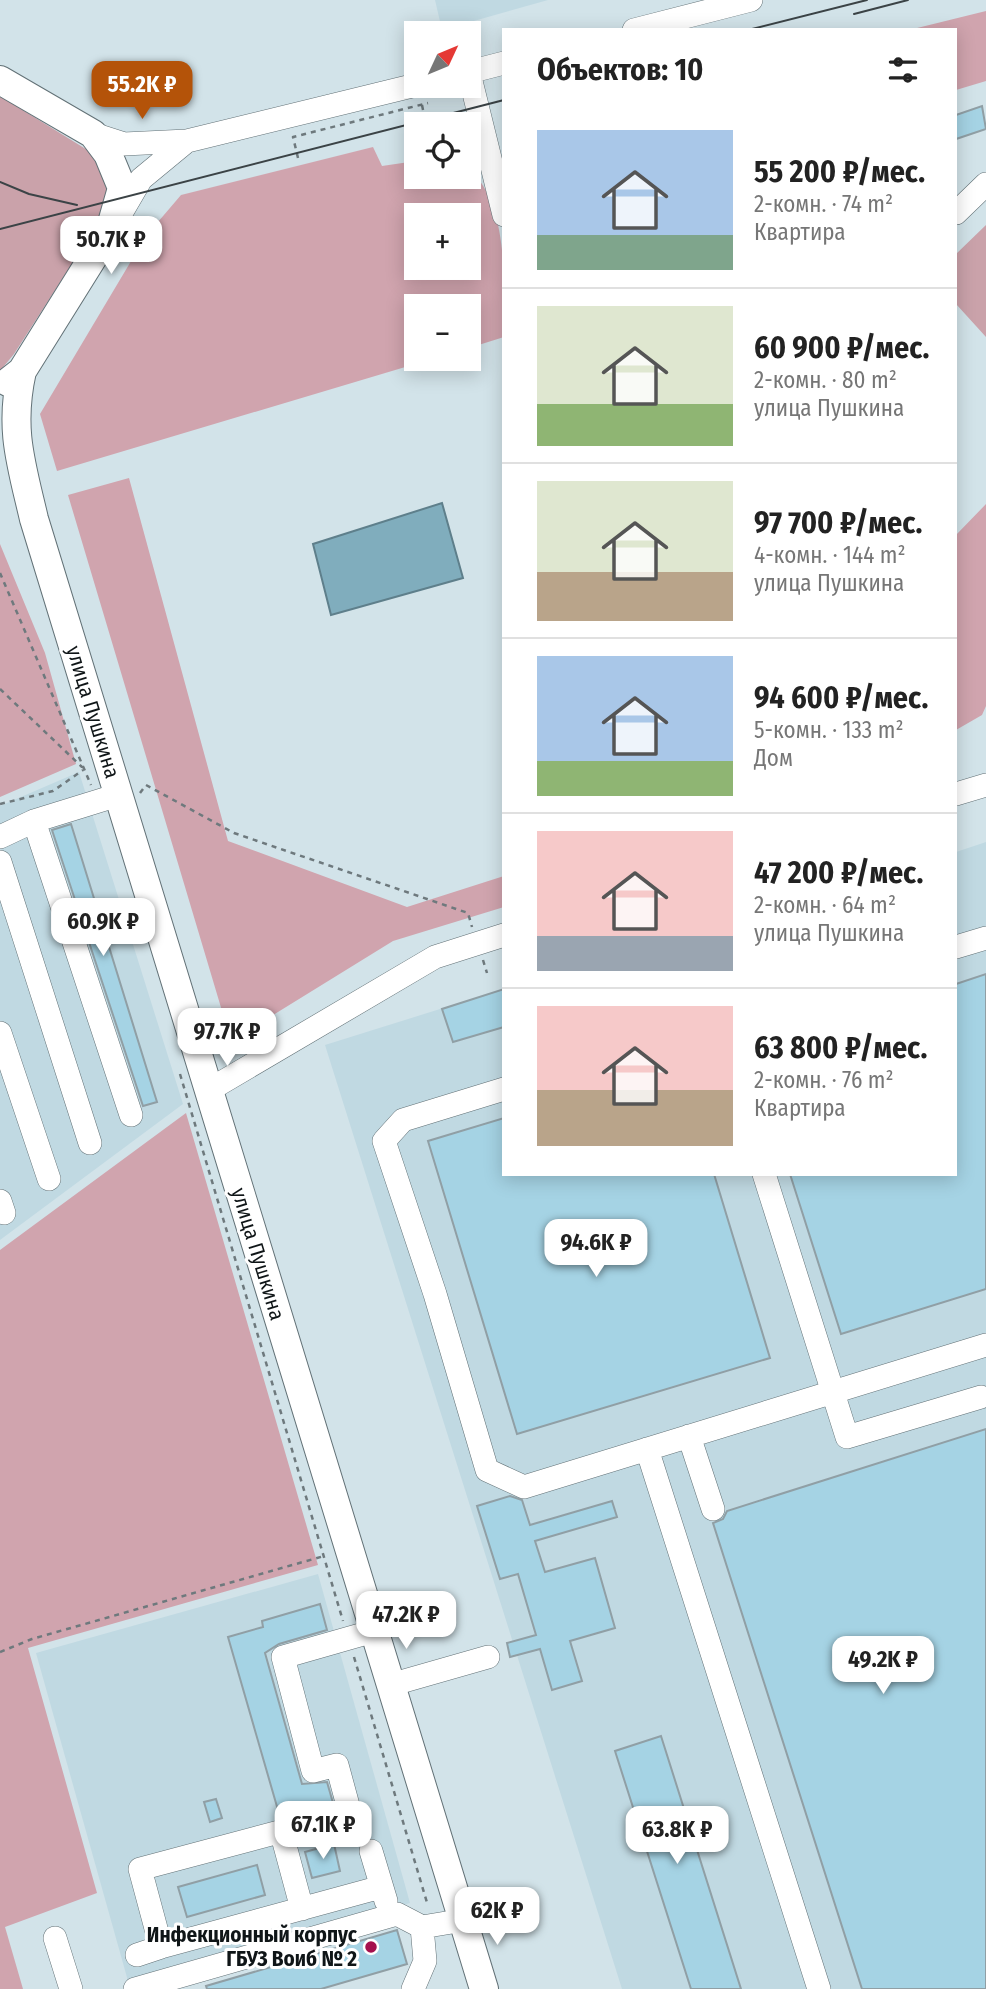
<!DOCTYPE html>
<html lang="ru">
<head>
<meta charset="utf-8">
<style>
	body { margin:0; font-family:"Fira Sans Condensed",sans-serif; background:#f2f2f2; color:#222; height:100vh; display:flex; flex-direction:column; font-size:26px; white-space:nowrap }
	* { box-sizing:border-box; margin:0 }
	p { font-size:23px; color:#767676 }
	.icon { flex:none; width:38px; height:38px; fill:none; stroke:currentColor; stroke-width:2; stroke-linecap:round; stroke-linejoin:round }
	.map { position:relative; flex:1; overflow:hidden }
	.side { position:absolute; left:502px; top:28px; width:455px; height:1148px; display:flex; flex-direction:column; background:#fff; border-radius:0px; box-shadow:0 4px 18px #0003 }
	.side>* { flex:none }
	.needle { width:46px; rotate:46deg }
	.fabs { position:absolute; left:404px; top:21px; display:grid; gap:14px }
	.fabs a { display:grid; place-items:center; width:77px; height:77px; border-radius:0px; background:#fff; box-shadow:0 4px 18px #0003; font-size:35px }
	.price { position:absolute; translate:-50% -60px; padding:0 16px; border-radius:14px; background:#fff; color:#222; font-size:23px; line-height:46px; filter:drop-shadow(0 2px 4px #0008) }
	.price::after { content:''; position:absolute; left:50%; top:42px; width:21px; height:16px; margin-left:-10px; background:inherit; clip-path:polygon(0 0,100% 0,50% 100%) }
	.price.current { background:#b45309; color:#fff }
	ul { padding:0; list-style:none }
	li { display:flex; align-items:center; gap:21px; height:175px; padding:0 35px }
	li+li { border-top:2px solid #e0e0e0 }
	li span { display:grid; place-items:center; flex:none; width:196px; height:140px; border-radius:0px; color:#555 }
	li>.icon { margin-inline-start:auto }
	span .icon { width:84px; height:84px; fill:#fffc; stroke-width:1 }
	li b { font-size:30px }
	h2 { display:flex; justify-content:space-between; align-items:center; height:84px; padding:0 35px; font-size:30px }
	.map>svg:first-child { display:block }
	.built { fill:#c0d9e2 }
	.green { fill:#caa2aa }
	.forest { fill:#d0a4ae; fill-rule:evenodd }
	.water { fill:#80adbd; stroke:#5e7f8b; stroke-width:2 }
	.building { fill:#a5d3e4; stroke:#909fa5; stroke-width:2 }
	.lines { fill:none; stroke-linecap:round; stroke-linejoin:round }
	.minor-casing { stroke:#627176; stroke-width:24 }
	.major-casing { stroke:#627176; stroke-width:30 }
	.path { stroke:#6e797d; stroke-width:2.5; stroke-dasharray:5 5; stroke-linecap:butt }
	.minor { stroke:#fff; stroke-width:23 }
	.major { stroke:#fff; stroke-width:28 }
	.tram { stroke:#3b4346; stroke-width:2 }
	.poi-dot { fill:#a4104e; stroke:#fff; stroke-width:2.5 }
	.labels { text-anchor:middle; stroke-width:6; stroke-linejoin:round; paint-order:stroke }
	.street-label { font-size:21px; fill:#0f1517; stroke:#fff }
	.poi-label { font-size:21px; font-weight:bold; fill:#0f1517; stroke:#fff; text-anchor:end }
</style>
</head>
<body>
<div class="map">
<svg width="986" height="1989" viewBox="0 0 986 1989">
	<rect width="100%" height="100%" fill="#d2e3e9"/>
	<path class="built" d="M 435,0 L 548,0 L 442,30 Z
		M 79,772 L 183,1104 L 0,1240 L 0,806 Z
		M 986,842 L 986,1989 L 622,1989 L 325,1045 L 504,989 L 504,1174 L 956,1174 L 956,852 Z
		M 318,1574 L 410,1903 L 128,1981 L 36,1653 Z"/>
	<path class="green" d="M 0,96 L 89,151 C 105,169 110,190 104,214 L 14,354 L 0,371 Z
		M 986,225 L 986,337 L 956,304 L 956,254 Z"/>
	<path class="forest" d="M 986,11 L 986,81 L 956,90 L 956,30 L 909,30 Z
		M 373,147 L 382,166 L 416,161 L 416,177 L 469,177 L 469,169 C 510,205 504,287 504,337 L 469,348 L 469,306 L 416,306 L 416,359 L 432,359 L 57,471 L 40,414 L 146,236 L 181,195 ZM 416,215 L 469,215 L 469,268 L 416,268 Z
		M 129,478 L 228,841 L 407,907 L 504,876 L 504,907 L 393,941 L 231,1041 L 68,495 Z
		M 986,504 L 986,706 L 982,715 L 956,730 L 956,535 Z
		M 0,544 L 45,653 L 76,764 L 0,797 Z
		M 186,1113 L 318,1565 L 28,1648 L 97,1893 L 5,1927 L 23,1989 L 0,1989 L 0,1250 Z"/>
	<path class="water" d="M 442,503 L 463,578 L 331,615 L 313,544 Z"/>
	<path class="building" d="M 982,106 L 986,129 L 956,139 L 956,115 Z
		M 71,824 L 157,1102 L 143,1106 L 52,830 Z
		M 986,974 L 986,1289 L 841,1334 L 790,1174 L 956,1174 L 956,984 Z
		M 504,989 L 504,1027 L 453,1042 L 442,1009 Z
		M 504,1118 L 504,1174 L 714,1174 L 770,1358 L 517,1434 L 428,1141 Z
		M 986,1429 L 986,1989 L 862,1989 L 713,1523 L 723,1519 L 727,1511 Z
		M 510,1496 L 522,1500 L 530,1525 L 612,1501 L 617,1517 L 535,1541 L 545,1572 L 595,1558 L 615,1628 L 570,1641 L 582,1681 L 552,1690 L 540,1649 L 510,1657 L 507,1643 L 536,1635 L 518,1574 L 500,1579 L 477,1506 Z
		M 320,1604 L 327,1630 L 279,1644 L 265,1653 L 302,1784 L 327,1782 L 333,1803 L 280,1817 L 228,1637 L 263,1627 L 262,1621 Z
		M 661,1736 L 741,1989 L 691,1989 L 615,1751 Z
		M 216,1799 L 222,1818 L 210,1822 L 204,1802 Z
		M 334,1844 L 340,1871 L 312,1878 L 305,1852 Z
		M 257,1865 L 265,1895 L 187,1917 L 178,1887 Z
		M 397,1930 L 407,1964 L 321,1989 L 207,1989 L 206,1986 Z"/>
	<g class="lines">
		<g class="minor-casing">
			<path id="minor" d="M 634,30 L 751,0
				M 469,72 L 504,63
				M 469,73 L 504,215
				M 93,134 L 124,144 L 187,141 L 416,85
				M 956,213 L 986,184
				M 120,215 L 141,179 L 187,141
				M 956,794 L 986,785
				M 34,821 L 131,1115
				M 0,837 L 34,821 L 118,795
				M 0,862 L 90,1143
				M 956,947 L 986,938
				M 0,1033 L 49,1179
				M 504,1089 L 403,1120 L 384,1141 L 435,1294 L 487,1470 L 524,1487 L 986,1345
				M 209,1090 L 435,957 L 504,935
				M 764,1174 L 847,1437 L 981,1397
				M 0,1201 L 4,1213
				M 689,1436 L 713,1509
				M 647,1449 L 819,1989
				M 374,1631 L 283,1657 L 313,1771 L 337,1765 L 350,1813 L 140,1869 L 161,1947 L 381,1887
				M 390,1685 L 488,1657
				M 281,1831 L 302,1909
				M 371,1851 L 386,1901
				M 55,1938 L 71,1989
				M 137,1955 L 161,1947
				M 135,1989 L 397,1914 L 422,1927 L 464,1920
				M 413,1989 L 425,1961 L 422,1927"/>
		</g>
		<g class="major-casing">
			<path id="major" d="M 0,80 L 93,134 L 108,154 L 122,188 L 110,230 L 22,371 L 8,382
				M 22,371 C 9,429 21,463 34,519 L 484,1989"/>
		</g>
		<path class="path" d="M 422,105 L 426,124
			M 298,158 L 293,137 L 428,103
			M 0,573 L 91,785
			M 0,689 L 82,767
			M 140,793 L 146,785 L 234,833 L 468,913 L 472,927
			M 0,804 L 53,791 L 83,770
			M 483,960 L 487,973
			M 180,1074 L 343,1621
			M 0,1652 L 32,1639 L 324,1556
			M 354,1657 L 428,1906"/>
		<use href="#minor" class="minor"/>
		<use href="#major" class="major"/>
		<path class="tram" d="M 854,14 L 908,0
			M 748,30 L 867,0
			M 0,182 L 29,194 L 77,205
			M 0,229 L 504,100"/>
	</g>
	<circle class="poi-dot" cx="371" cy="1947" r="7"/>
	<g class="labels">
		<g class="street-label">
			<text transform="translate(93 712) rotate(73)" y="7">улица Пушкина</text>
			<text transform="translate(258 1254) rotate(73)" y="7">улица Пушкина</text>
		</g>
		<g class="poi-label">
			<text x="357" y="1942">Инфекционный корпус<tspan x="357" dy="24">ГБУЗ Воиб № 2</tspan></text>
		</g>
	</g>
</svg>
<div class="fabs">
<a><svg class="needle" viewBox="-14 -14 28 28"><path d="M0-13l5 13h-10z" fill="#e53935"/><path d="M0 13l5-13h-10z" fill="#767676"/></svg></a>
<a><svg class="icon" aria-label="locate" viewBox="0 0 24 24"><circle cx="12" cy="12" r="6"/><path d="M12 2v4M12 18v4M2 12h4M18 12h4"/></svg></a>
<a>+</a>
<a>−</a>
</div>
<b class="price current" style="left:142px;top:121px">55.2K ₽</b>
<b class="price" style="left:111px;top:276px">50.7K ₽</b>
<b class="price" style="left:103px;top:958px">60.9K ₽</b>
<b class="price" style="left:227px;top:1068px">97.7K ₽</b>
<b class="price" style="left:596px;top:1279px">94.6K ₽</b>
<b class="price" style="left:406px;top:1651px">47.2K ₽</b>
<b class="price" style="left:883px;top:1696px">49.2K ₽</b>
<b class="price" style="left:323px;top:1861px">67.1K ₽</b>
<b class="price" style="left:677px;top:1866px">63.8K ₽</b>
<b class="price" style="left:497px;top:1947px">62K ₽</b>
<section class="side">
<h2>Объектов: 10<svg class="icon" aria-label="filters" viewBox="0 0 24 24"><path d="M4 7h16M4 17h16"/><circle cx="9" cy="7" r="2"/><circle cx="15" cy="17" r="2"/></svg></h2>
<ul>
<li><span style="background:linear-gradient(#a9c7e8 75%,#7fa58c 0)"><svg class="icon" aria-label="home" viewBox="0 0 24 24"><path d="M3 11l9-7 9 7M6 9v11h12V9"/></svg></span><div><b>55 200 ₽/мес.</b><p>2-комн. · 74 m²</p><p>Квартира</p></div></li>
<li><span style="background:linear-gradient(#dfe7d0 70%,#8fb573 0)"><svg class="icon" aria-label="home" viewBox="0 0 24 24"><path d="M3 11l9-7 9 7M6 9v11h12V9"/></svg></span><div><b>60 900 ₽/мес.</b><p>2-комн. · 80 m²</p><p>улица Пушкина</p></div></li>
<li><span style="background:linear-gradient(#dfe7d0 65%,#b9a48a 0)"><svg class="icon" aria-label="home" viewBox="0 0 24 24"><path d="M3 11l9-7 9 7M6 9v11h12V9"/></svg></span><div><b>97 700 ₽/мес.</b><p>4-комн. · 144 m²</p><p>улица Пушкина</p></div></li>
<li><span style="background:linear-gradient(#a9c7e8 75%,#8fb573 0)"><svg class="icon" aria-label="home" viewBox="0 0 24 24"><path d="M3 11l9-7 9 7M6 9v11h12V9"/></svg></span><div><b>94 600 ₽/мес.</b><p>5-комн. · 133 m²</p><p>Дом</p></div></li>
<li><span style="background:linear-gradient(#f6c9c9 75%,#9aa5b1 0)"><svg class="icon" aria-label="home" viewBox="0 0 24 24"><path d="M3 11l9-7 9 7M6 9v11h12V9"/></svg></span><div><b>47 200 ₽/мес.</b><p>2-комн. · 64 m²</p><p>улица Пушкина</p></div></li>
<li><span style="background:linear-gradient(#f6c9c9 60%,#b9a48a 0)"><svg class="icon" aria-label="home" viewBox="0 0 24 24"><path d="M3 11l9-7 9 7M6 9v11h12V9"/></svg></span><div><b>63 800 ₽/мес.</b><p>2-комн. · 76 m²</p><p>Квартира</p></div></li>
</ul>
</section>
</div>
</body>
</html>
